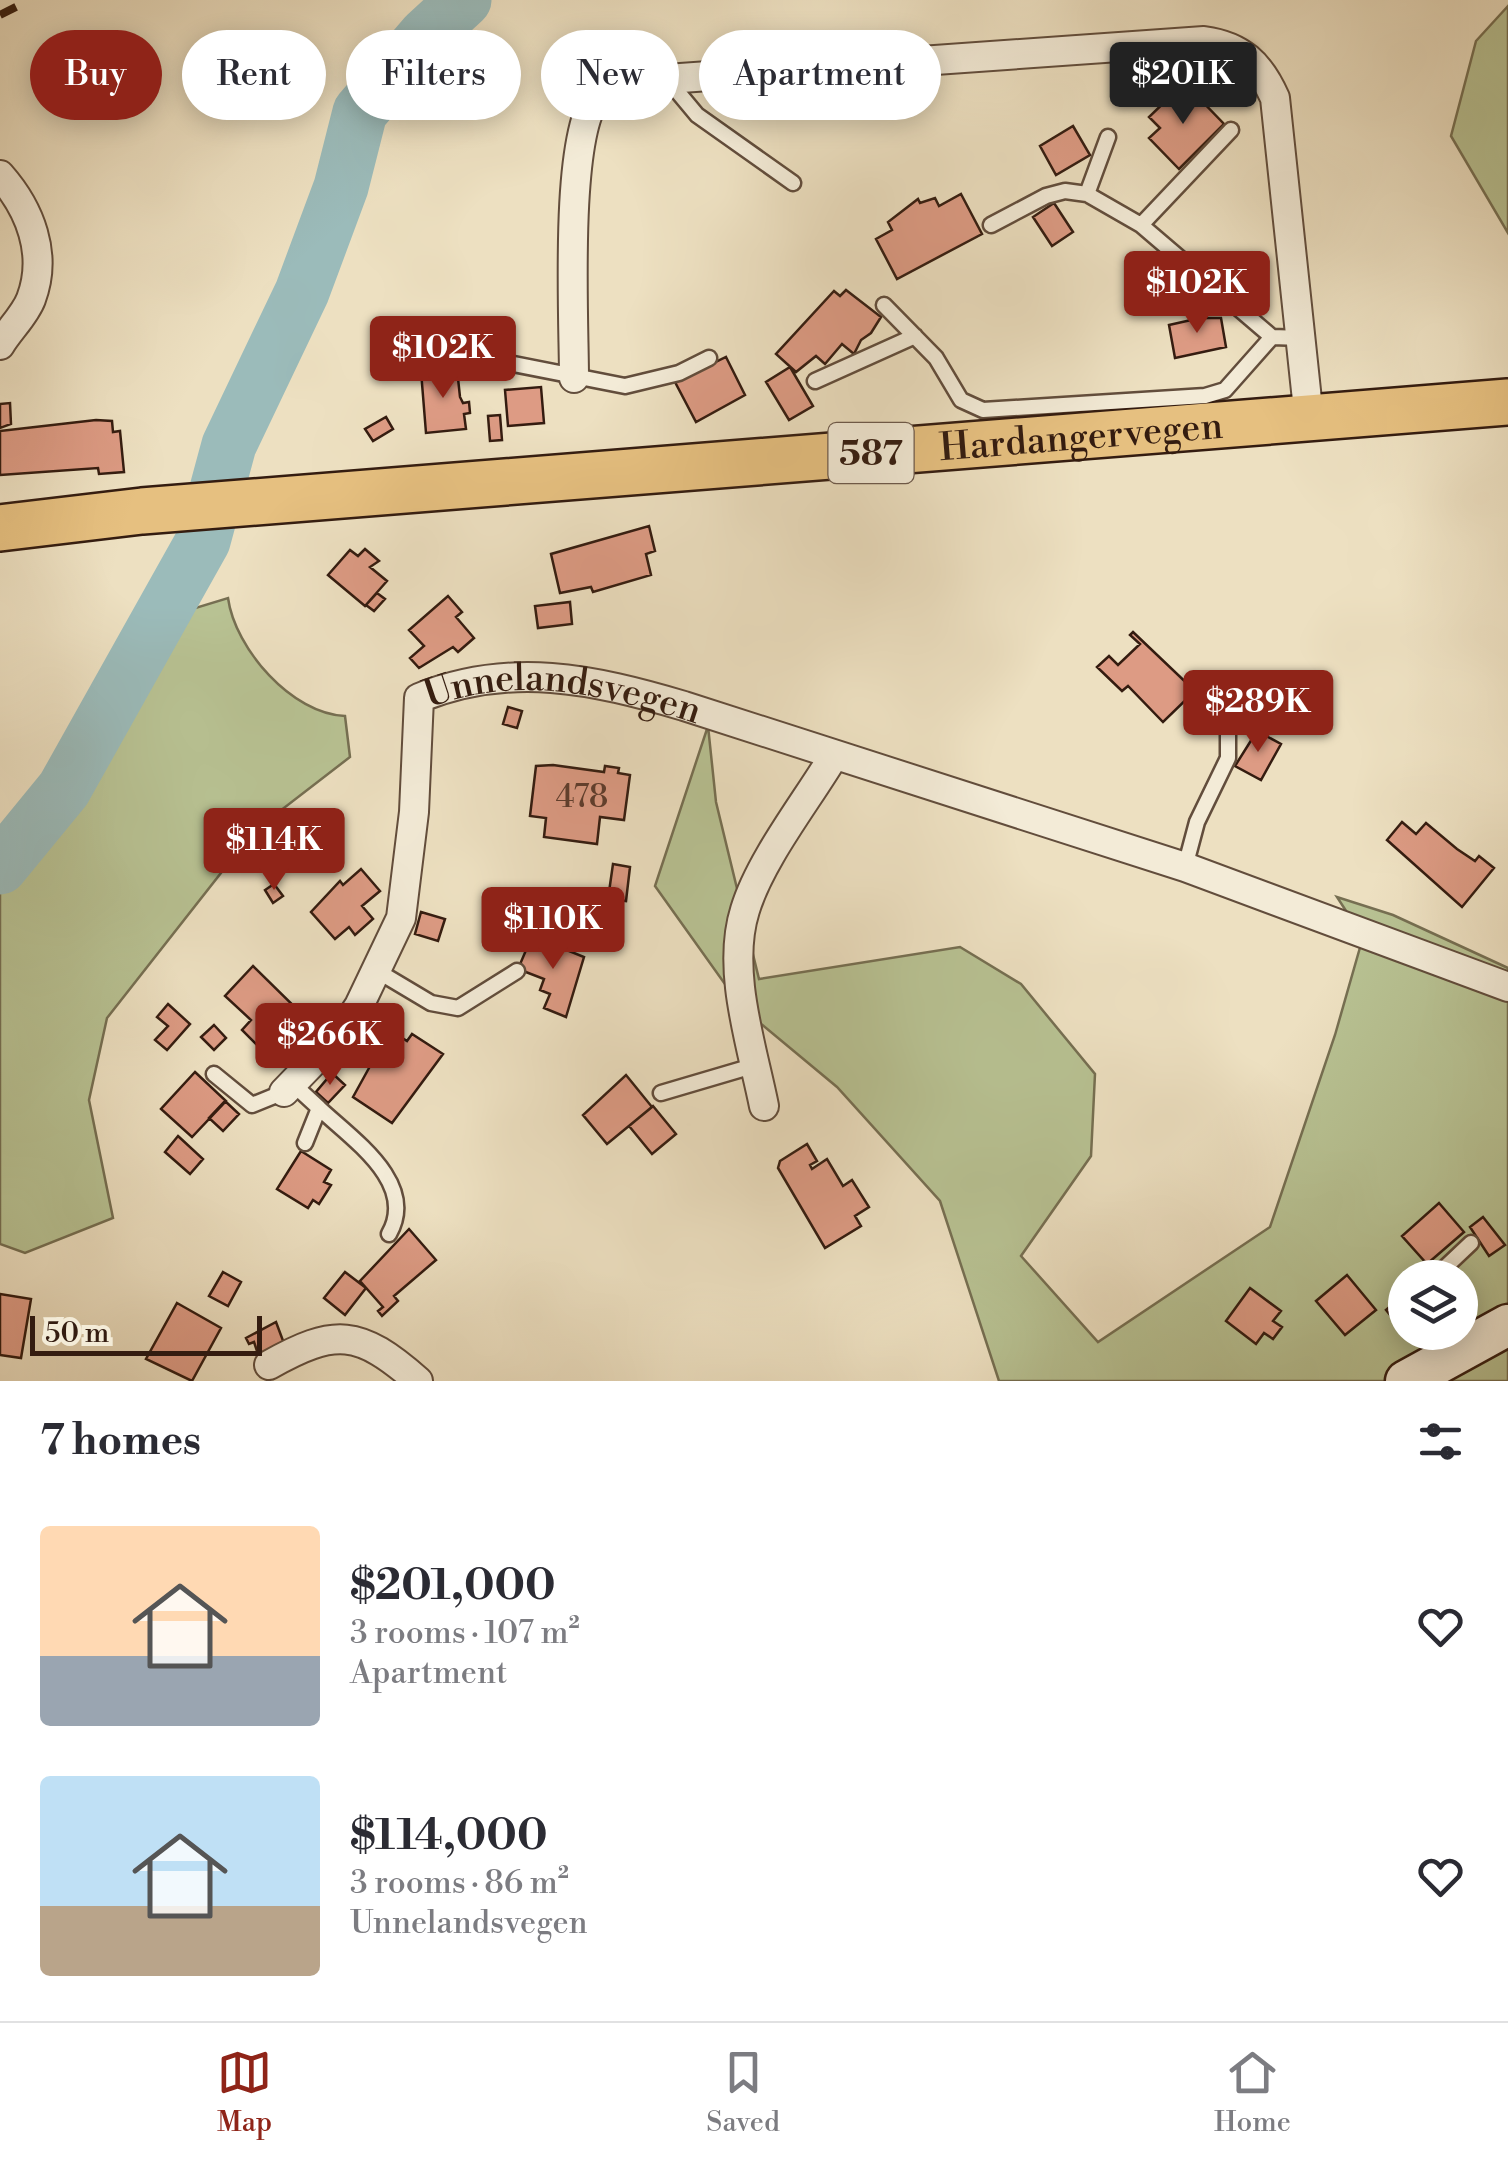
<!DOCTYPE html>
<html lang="en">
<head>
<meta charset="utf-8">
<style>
	body { margin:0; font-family:"Libre Bodoni",serif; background:#f7f7f7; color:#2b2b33; height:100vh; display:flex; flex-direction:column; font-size:38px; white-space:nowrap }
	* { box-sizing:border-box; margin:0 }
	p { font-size:32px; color:#7c7c81 }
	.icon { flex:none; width:55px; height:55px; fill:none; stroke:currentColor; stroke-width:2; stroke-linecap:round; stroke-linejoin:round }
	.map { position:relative; height:1381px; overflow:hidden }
	.drawer { display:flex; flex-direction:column; background:#fff; flex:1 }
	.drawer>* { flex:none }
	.top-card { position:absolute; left:30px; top:30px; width:1000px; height:90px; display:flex; gap:20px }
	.fabs { position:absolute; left:1388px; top:1260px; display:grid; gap:20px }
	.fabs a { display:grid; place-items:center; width:90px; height:90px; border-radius:50%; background:#fff; box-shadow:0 5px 25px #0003; font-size:50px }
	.scale { position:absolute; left:30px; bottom:25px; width:232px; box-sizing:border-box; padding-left:10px; border:5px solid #341c10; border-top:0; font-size:28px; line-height:35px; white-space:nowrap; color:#341c10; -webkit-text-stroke:8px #f3ebd7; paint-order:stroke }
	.price { position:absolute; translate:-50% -85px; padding:0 22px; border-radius:10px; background:#8f2418; color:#fff; font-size:32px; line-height:65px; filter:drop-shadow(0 2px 5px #0008) }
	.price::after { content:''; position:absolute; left:50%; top:60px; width:30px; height:22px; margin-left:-15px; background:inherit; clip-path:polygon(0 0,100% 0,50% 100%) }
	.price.active { background:#222; color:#fff }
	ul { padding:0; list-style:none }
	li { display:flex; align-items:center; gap:30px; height:250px; padding:0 40px }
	li span { display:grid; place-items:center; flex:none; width:280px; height:200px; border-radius:10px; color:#555 }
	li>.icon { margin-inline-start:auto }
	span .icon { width:120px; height:120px; fill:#fffc; stroke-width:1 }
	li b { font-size:42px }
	h2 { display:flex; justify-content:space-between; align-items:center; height:120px; padding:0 40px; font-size:42px }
	.pill { padding:0 35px; border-radius:45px; background:#fff; box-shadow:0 5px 25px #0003; font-size:35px; line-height:90px }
	.pill.active { background:#8f2418; color:#fff }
	.menu { display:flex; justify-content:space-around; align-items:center; height:140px; border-top:2px solid #e1e1e2; background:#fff; font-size:28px; color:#7c7c81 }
	.menu a { display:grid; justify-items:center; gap:5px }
	.menu .active { color:#8f2418 }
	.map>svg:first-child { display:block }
	.green { fill:#b8c293; stroke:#766f52; stroke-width:2.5; fill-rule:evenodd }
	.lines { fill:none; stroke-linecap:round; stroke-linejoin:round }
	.river { stroke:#9bbbba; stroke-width:55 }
	.building { fill:#dd9b84; stroke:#341c10; stroke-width:2.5 }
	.lane-casing { stroke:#624d3c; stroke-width:19 }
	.street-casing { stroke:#624d3c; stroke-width:32 }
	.secondary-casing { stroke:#341c10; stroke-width:45 }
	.primary-casing { stroke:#341c10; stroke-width:50 }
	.lane { stroke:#f3ebd7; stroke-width:14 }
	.street { stroke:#f3ebd7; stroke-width:28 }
	.secondary { stroke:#f3ebd7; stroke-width:40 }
	.primary { stroke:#e6c080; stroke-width:45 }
	.rail { stroke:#341c10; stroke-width:8; stroke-dasharray:18 18; stroke-linecap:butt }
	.labels { text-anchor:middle; stroke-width:8; stroke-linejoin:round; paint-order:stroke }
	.number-label { font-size:32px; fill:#5e3c2d }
	.shield { fill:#f3ebd7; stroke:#6d5a4c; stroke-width:2.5 }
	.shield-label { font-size:35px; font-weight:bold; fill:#341c10 }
	.street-label { font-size:38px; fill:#341c10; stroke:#f3ebd7 }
</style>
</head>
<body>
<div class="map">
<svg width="1508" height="1381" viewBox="0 0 1508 1381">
	<rect width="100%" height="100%" fill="#ede0c1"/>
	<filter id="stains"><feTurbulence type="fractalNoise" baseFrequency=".002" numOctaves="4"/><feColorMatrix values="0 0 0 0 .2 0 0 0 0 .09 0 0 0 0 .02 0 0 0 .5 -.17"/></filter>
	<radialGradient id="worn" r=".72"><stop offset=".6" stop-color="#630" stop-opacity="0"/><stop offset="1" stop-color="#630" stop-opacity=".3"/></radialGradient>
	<path class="green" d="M 1508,6 L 1508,233 L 1451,136 L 1476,41 Z
		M 228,598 C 235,649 292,714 345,716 L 350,757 L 254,831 L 107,1018 L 89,1100 L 113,1218 L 25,1253 L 0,1244 L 0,833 L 169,616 Z
		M 708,726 L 716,802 L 759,979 L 960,947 L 1021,984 L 1095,1074 L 1091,1156 L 1021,1256 L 1098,1342 L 1270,1227 L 1335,1035 L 1363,937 L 1337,897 L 1393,915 L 1508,968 L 1508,1381 L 999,1381 L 940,1201 L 837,1087 L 742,1008 L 655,886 ZM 1405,1278 L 1460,1278 L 1460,1332 L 1405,1332 Z"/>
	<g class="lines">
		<path class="river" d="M 0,867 L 64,789 L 203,541 L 229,445 L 302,292 L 341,187 L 360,112 L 426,35 L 464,0"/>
	</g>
	<path class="building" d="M 1177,90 L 1188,100 L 1195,94 L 1224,124 L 1179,169 L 1149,138 L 1160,128 L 1149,117 Z
		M 1073,126 L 1090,155 L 1056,175 L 1040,146 Z
		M 961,194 L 982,234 L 897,279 L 876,239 L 892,230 L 888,222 L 918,199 L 920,203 L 935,198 L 939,206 Z
		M 1054,203 L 1073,232 L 1052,246 L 1033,217 Z
		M 846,290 L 881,317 L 871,333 L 861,340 L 854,354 L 842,344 L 825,364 L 816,356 L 796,372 L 776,354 L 834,291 L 840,296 Z
		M 1200,318 L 1221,318 L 1226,347 L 1175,358 L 1169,325 Z
		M 726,357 L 745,395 L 696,422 L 675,382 Z
		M 790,367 L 813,406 L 789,420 L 766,382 Z
		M 457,369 L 460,397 L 463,403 L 469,402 L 470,413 L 464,414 L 466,429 L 426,433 L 421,371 Z
		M 541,387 L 544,423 L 508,426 L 505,390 Z
		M 10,403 L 11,424 L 0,428 L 0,404 Z
		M 500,415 L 502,440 L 490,441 L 488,416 Z
		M 386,417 L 393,429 L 373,441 L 365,429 Z
		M 96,420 L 112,421 L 113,432 L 120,431 L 124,472 L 99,474 L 98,468 L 0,475 L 0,431 Z
		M 649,526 L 655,551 L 646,554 L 651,575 L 593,592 L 591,587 L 560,593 L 551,554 Z
		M 365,549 L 379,561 L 370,567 L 387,581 L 365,606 L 328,575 L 350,550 L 358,556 Z
		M 377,593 L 385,599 L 374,611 L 366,605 Z
		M 448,596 L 462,612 L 456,617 L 474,638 L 458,652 L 453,647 L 419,668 L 410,658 L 424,646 L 409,630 Z
		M 570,602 L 572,624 L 538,628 L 535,606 Z
		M 1133,632 L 1195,691 L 1163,722 L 1128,686 L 1122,691 L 1097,667 L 1109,656 L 1118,665 L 1140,644 L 1130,635 Z
		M 508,707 L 522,711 L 517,728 L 503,724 Z
		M 1257,731 L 1281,744 L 1261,780 L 1235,766 Z
		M 553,765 L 604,772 L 605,766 L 619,768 L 618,773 L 630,775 L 624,820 L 600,817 L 597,844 L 544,837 L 546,818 L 530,816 L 536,766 Z
		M 1402,822 L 1416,834 L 1426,823 L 1457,849 L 1475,861 L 1479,856 L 1494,868 L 1462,907 L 1387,840 Z
		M 613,864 L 630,867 L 626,901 L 608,899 Z
		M 361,869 L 380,891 L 362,906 L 373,919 L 355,935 L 349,927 L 335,939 L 311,912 L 340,881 L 343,885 Z
		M 274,884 L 283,896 L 273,903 L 265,890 Z
		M 421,912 L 445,919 L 438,941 L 415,934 Z
		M 532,936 L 584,957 L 566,1017 L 544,1008 L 550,994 L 540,990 L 544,979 L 518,969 Z
		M 253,966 L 304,1016 L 269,1057 L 242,1030 L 251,1020 L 225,996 Z
		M 168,1004 L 190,1024 L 167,1050 L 155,1040 L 168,1026 L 157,1017 Z
		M 214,1025 L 226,1038 L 214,1050 L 201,1037 Z
		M 390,1030 L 407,1041 L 412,1034 L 443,1054 L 392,1123 L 353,1097 Z
		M 195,1072 L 226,1101 L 192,1137 L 161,1109 Z
		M 332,1073 L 345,1085 L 328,1103 L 316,1092 Z
		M 626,1075 L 652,1107 L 607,1144 L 583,1115 Z
		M 225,1101 L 239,1114 L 223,1131 L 209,1118 Z
		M 653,1106 L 676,1134 L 652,1154 L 629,1126 Z
		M 178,1136 L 203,1159 L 190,1174 L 165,1152 Z
		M 807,1144 L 817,1161 L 810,1165 L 812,1169 L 827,1159 L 843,1186 L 852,1180 L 869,1207 L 855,1216 L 861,1226 L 825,1248 L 778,1168 L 780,1161 Z
		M 301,1151 L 331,1170 L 324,1182 L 331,1185 L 319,1204 L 313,1200 L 308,1208 L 277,1189 Z
		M 1439,1203 L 1464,1232 L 1427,1264 L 1402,1236 Z
		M 1483,1217 L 1505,1245 L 1489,1256 L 1470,1227 Z
		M 409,1229 L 436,1260 L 394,1296 L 398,1301 L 382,1316 L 378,1311 L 383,1307 L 360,1281 Z
		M 223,1272 L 241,1282 L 228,1306 L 209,1296 Z
		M 345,1272 L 366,1288 L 345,1315 L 324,1298 Z
		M 1347,1275 L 1376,1310 L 1345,1335 L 1316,1301 Z
		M 1250,1288 L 1281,1311 L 1273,1321 L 1282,1327 L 1273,1339 L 1264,1333 L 1256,1344 L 1226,1321 Z
		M 0,1294 L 31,1299 L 21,1358 L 0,1355 Z
		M 1399,1299 L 1405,1307 L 1405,1332 L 1414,1332 L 1408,1337 L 1386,1310 Z
		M 177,1303 L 221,1328 L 192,1381 L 146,1359 Z
		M 276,1322 L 285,1346 L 259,1357 L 254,1342 L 249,1344 L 246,1338 Z"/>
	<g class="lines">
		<g class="lane-casing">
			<path id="lane" d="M 667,79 L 697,115 L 793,183
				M 1087,194 L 1108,137
				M 991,225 L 1046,196 L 1065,191 L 1087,194 L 1141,225 L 1272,337 L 1302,338
				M 1141,225 L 1231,130
				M 884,305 L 936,358 L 961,400 L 983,410 L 1205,396 L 1225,390 L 1272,337
				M 429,368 L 503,362 L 625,386 L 679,373 L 709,358
				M 815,381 L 915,336
				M 1185,867 L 1197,822 L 1228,758 L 1228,720
				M 379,972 L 431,1003 L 458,1008 L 517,971
				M 214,1074 L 252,1105 L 284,1092
				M 293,1084 L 319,1108 L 305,1143
				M 661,1093 L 756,1065
				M 319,1108 C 353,1140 418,1183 389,1234
				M 1434,1278 L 1471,1243"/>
		</g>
		<g class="street-casing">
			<g id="street">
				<path d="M 0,175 C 30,209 48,254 31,299 C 25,315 9,330 0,345"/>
				<path d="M 574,378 C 574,319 564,138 597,96 C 604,88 614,86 624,82 L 1204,41 C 1241,46 1260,64 1275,98 L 1309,419"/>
				<path id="s1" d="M 284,1092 L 341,1033 L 359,1006 L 401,918 L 414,812 L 419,698 C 510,661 593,679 684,706 L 1185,867 L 1508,987"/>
				<path d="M 764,1106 C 752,1046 726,970 745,910 C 760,860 806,802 833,757"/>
				<path d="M 269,1365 C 335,1328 359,1329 418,1381"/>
			</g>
		</g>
		<g class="secondary-casing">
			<path id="secondary" d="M 1406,1381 L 1508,1325"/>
		</g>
		<g class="primary-casing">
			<g id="primary">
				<path id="s2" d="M 0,528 L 142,511 L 1508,402"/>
			</g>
		</g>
		<use href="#lane" class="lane"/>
		<use href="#street" class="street"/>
		<use href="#secondary" class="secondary"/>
		<use href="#primary" class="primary"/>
		<path class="rail" d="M 0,15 L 30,0"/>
	</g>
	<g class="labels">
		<g class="number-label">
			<text x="582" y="807">478</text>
		</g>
		<rect class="shield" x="828.5" y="423" width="85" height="60" rx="8"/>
		<g class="shield-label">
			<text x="871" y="465">587</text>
		</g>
		<g class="street-label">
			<text dy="13" stroke="none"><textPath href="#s2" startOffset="1085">Hardangervegen</textPath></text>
			<text dy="13" stroke="none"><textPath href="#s1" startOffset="580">Unnelandsvegen</textPath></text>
		</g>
	</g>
	<rect width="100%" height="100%" filter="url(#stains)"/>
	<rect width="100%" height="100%" fill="url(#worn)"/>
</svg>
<div class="fabs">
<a><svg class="icon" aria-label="layers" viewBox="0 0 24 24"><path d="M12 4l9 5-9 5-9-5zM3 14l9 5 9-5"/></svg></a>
</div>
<div class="scale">50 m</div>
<b class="price active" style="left:1183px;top:127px">$201K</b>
<b class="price" style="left:1197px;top:336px">$102K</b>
<b class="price" style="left:443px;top:401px">$102K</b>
<b class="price" style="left:1258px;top:755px">$289K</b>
<b class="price" style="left:274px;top:893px">$114K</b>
<b class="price" style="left:553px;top:972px">$110K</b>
<b class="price" style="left:330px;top:1088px">$266K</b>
<div class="top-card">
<a class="pill active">Buy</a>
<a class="pill">Rent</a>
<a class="pill">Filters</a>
<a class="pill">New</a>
<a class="pill">Apartment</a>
</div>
</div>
<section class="drawer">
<h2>7 homes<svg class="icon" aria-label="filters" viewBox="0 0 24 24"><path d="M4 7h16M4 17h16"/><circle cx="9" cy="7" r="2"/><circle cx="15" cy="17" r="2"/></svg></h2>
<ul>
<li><span style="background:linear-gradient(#ffd9b3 65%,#9aa5b1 0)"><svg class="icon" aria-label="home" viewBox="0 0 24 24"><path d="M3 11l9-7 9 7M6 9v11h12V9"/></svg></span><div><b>$201,000</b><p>3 rooms · 107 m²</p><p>Apartment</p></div><svg class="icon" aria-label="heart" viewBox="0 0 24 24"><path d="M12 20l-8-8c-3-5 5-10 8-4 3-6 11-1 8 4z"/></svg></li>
<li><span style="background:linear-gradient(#bfe0f5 65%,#b9a48a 0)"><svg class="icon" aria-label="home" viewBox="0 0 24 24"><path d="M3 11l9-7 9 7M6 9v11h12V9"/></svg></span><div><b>$114,000</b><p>3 rooms · 86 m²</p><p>Unnelandsvegen</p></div><svg class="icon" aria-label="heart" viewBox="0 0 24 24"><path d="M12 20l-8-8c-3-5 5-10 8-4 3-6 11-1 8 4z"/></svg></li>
</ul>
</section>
<nav class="menu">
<a class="active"><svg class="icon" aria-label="map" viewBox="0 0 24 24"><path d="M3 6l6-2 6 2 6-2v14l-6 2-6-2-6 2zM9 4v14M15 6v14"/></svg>Map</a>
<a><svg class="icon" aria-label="saved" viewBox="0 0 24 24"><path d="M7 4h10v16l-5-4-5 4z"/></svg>Saved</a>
<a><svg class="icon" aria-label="home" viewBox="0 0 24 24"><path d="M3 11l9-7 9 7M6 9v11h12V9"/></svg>Home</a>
</nav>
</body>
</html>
